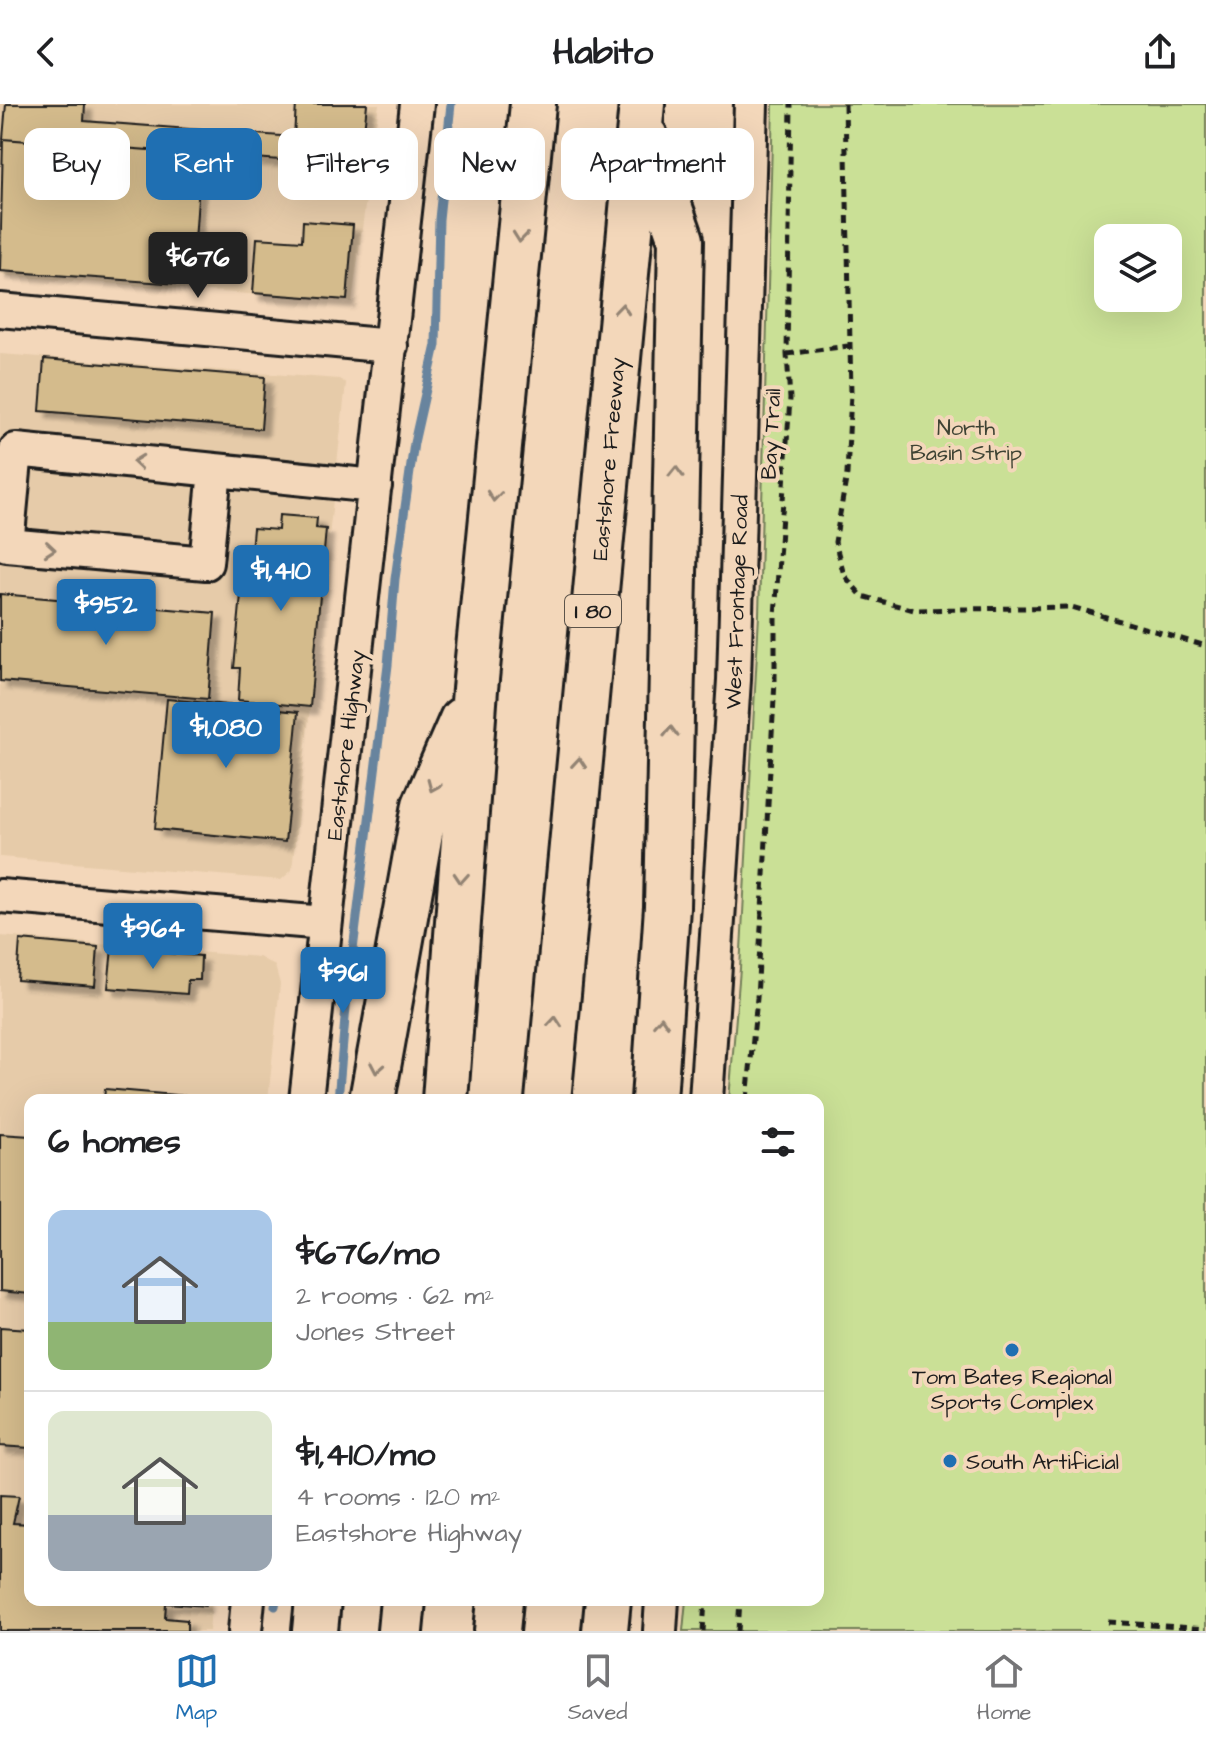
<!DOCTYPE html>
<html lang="en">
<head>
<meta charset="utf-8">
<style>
	body { margin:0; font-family:"Architects Daughter",sans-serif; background:#f2f2f2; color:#202124; height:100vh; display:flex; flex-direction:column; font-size:30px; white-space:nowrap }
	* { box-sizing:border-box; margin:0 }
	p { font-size:26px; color:#757577 }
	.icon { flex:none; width:44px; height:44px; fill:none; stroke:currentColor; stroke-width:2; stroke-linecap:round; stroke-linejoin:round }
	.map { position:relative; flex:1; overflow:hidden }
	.details { position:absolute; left:24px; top:990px; width:800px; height:512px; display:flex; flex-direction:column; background:#fff; border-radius:16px; box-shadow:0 8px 32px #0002 }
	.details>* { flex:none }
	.guide { position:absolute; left:24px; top:24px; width:800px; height:72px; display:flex; gap:16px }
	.controls { position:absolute; left:1094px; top:120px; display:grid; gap:16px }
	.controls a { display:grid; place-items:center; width:88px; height:88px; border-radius:16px; background:#fff; box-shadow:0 8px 32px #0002; font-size:40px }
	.price { position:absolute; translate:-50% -68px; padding:0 18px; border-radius:8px; background:#1f6fb2; color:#fff; font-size:26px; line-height:52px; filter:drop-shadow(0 2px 4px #0008) }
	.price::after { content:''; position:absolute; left:50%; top:48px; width:24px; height:18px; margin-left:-12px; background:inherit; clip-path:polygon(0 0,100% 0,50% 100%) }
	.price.on { background:#222; color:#fff }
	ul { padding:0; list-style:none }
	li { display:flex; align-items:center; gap:24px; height:200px; padding:0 24px }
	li+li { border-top:2px solid #e0e0e0 }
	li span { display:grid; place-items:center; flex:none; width:224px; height:160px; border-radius:16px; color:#555 }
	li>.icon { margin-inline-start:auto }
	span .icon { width:96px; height:96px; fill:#fffc; stroke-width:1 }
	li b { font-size:34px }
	h2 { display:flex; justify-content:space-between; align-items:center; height:96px; padding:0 24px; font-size:34px }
	.chip { padding:0 28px; border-radius:16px; background:#fff; box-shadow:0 8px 32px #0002; font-size:28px; line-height:72px }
	.chip.on { background:#1f6fb2; color:#fff }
	header { display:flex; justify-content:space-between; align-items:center; height:104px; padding:0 24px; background:#fff; font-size:36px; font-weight:700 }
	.dock { display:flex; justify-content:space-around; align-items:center; height:112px; border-top:2px solid #e0e0e0; background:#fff; font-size:22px; color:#757577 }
	.dock a { display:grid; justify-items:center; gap:4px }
	.dock .on { color:#1f6fb2 }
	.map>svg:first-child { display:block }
	.built { fill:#e6cba9 }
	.green { fill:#cae096; stroke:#737e59; stroke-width:2; fill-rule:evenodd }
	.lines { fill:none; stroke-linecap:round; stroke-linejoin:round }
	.stream { stroke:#67849e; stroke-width:9 }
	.building { fill:#d4bb8c; stroke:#1c1c1c; stroke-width:2; filter:url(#shadow) }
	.minor-casing { stroke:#1c1c1c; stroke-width:38 }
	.highway-casing { stroke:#1c1c1c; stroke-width:50 }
	.path { stroke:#1c1c1c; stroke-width:5; stroke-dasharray:8 6; stroke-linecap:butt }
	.minor { stroke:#f3d7ba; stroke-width:32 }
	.highway { stroke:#f3d7ba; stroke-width:44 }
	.oneway { stroke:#928373 }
	.poi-dot { fill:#1f6fb2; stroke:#f3d7ba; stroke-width:3 }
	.labels { text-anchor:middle; stroke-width:8; stroke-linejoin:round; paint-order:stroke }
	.shield { fill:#f3d7ba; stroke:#5c544b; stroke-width:2 }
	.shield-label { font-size:20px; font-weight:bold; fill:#1c1c1c }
	.park-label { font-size:22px; fill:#3f4334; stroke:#f3d7ba }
	.street-label { font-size:22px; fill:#1c1c1c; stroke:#f3d7ba }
	.poi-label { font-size:22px; fill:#1c1c1c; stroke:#f3d7ba }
</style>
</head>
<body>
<header><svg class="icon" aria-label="back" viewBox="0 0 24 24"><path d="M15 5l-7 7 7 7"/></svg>Habito<svg class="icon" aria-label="share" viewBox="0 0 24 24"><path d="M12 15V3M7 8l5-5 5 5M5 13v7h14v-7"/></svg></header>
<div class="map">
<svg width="1206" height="1527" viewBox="0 0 1206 1527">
	<defs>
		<filter id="shadow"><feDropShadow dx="7" dy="7" stdDeviation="2" flood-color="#0004"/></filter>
	</defs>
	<rect width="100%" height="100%" fill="#f3d7ba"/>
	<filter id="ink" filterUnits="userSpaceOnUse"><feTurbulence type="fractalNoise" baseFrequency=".0125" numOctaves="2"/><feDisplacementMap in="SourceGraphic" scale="16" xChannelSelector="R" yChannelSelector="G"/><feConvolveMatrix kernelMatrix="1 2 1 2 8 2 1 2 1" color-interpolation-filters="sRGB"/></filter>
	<g filter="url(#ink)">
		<path class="built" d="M 0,0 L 379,0 L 352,198 L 0,171 Z
			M 0,250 L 339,275 L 346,279 L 292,766 L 281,776 L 0,753 Z
			M 0,832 L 259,853 L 275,862 L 280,880 L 268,996 L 30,996 L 30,1496 L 212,1496 L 209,1527 L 0,1527 Z"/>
		<path class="green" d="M 773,0 L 1206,0 L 1206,1527 L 683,1527 L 686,1496 L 818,1496 L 818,996 L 729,996 L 740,865 L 759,511 ZM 1168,134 L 1168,194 L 1108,194 L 1108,134 Z"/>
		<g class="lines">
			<path class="stream" d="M 338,996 L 346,903 L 388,561 L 395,475 L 414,339 L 436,241 L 439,115 L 451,0
				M 275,1502 L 276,1496"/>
		</g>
		<path class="building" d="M 6,0 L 85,0 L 84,17 L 294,33 L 296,0 L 367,0 L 360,62 L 3,35 Z
			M 3,35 L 201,50 L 192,181 L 0,167 Z
			M 303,117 L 353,121 L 347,196 L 253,189 L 257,134 L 302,137 Z
			M 44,255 L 265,273 L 261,325 L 40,307 Z
			M 279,411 L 317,414 L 316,424 L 326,425 L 310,603 L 238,596 L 240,564 L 234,564 L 244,459 L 250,459 L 253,424 L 278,426 Z
			M 0,490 L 215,509 L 208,595 L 0,577 Z
			M 167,595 L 298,608 L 285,738 L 155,725 Z
			M 20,836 L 98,843 L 95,882 L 17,876 Z
			M 112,844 L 201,852 L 200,876 L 188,876 L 187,890 L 108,884 Z
			M 105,985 L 186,992 L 186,996 L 104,996 Z
			M 0,1030 L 30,1032 L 30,1190 L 0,1187 Z
			M 0,1223 L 30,1225 L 30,1344 L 0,1342 Z
			M 0,1391 L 19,1392 L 13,1419 L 30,1420 L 30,1496 L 205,1496 L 205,1502 L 166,1499 L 165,1514 L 187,1516 L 187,1527 L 0,1527 Z"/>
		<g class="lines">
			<g class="minor-casing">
				<path id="minor" d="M 0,206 L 391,242
					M 215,366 L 206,459 L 7,441 L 16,346 C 136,358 255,370 375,382
					M 0,792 L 325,819
					M 306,996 L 417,0
					M 706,996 L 734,576 L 751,0
					M 245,1527 L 248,1496
					M 660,1527 L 662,1496"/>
			</g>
			<g class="highway-casing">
				<path id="highway" d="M 645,33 L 681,136 L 667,803 L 654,996
					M 372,996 L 425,701 L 462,616
					M 445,996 L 475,585 L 533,0
					M 548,996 L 642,0
					M 315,1527 L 318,1496
					M 400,1527 L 403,1496
					M 497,1527 L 500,1496
					M 605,1527 L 608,1496"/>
			</g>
			<path class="path" d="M 845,0 L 851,289 L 847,370 L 835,438 L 844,471 L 862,492 L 914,506 L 1072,503 L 1206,542
				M 787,250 L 848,242
				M 747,996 L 757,894 L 775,577 L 775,512 L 790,295 L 787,250 L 791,0
				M 1108,1518 L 1206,1525
				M 703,1527 L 705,1496
				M 738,1527 L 740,1496"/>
			<use href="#minor" class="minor"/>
			<use href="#highway" class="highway"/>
		</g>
		<defs><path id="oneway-chevron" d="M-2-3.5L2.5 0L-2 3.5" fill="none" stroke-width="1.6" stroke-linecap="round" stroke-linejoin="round" transform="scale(2)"/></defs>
		<g class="oneway">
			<use href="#oneway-chevron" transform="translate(520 133) rotate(96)"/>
			<use href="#oneway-chevron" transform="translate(622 205) rotate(-84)"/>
			<use href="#oneway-chevron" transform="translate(138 358) rotate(-174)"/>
			<use href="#oneway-chevron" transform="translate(676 368) rotate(-89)"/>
			<use href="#oneway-chevron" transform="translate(494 392) rotate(96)"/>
			<use href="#oneway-chevron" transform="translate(50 445) rotate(5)"/>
			<use href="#oneway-chevron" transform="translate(671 628) rotate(-89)"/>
			<use href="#oneway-chevron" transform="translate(579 659) rotate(-85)"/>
			<use href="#oneway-chevron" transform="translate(433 682) rotate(113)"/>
			<use href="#oneway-chevron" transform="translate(461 774) rotate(94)"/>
			<use href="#oneway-chevron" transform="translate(555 918) rotate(-85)"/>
			<use href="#oneway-chevron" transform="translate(661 918) rotate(-86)"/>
			<use href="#oneway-chevron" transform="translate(377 964) rotate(100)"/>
		</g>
	</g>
	<g class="poi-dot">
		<circle cx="1012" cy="1246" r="8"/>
		<circle cx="950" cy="1357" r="8"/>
	</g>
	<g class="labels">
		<rect class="shield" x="565" y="491" width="56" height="32" rx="6"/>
		<g class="shield-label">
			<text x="593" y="514">I 80</text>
		</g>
		<g class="park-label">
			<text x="966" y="331">North<tspan x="966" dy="25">Basin Strip</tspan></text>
		</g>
		<g class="street-label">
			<text transform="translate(770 330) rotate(-87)" y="8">Bay Trail</text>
			<text transform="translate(608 355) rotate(-85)" y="8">Eastshore Freeway</text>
			<text transform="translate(736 498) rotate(-88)" y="8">West Frontage Road</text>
			<text transform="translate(345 641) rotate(-83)" y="8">Eastshore Highway</text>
		</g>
		<g class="poi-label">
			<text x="1012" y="1280">Tom Bates Regional<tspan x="1012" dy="25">Sports Complex</tspan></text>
			<text x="966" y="1365" text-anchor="start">South Artificial</text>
		</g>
	</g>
</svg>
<div class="controls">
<a><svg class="icon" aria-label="layers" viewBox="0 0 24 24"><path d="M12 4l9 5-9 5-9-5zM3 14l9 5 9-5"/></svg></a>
</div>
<b class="price on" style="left:198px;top:196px">$676</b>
<b class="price" style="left:281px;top:509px">$1,410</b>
<b class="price" style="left:106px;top:543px">$952</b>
<b class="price" style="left:226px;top:666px">$1,080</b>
<b class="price" style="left:153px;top:867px">$964</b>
<b class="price" style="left:343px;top:911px">$961</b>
<div class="guide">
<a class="chip">Buy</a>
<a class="chip on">Rent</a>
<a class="chip">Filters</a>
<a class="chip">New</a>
<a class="chip">Apartment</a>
</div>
<section class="details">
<h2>6 homes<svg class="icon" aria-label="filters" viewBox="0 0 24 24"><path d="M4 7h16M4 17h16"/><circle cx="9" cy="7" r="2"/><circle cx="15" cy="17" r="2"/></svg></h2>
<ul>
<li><span style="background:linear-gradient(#a9c7e8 70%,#8fb573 0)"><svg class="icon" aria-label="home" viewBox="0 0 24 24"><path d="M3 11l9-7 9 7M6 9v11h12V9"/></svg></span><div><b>$676/mo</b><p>2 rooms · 62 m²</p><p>Jones Street</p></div></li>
<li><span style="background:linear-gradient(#dfe7d0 65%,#9aa5b1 0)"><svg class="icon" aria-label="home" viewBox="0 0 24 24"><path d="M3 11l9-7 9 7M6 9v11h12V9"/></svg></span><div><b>$1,410/mo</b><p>4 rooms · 120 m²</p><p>Eastshore Highway</p></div></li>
</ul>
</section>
</div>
<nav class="dock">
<a class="on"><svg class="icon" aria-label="map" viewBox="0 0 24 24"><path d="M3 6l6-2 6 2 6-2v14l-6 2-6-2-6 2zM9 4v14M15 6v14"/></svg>Map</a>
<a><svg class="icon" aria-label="saved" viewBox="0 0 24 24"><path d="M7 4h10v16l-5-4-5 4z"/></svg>Saved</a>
<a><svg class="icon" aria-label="home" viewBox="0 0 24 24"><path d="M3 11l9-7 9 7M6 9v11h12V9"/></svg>Home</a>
</nav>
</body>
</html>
